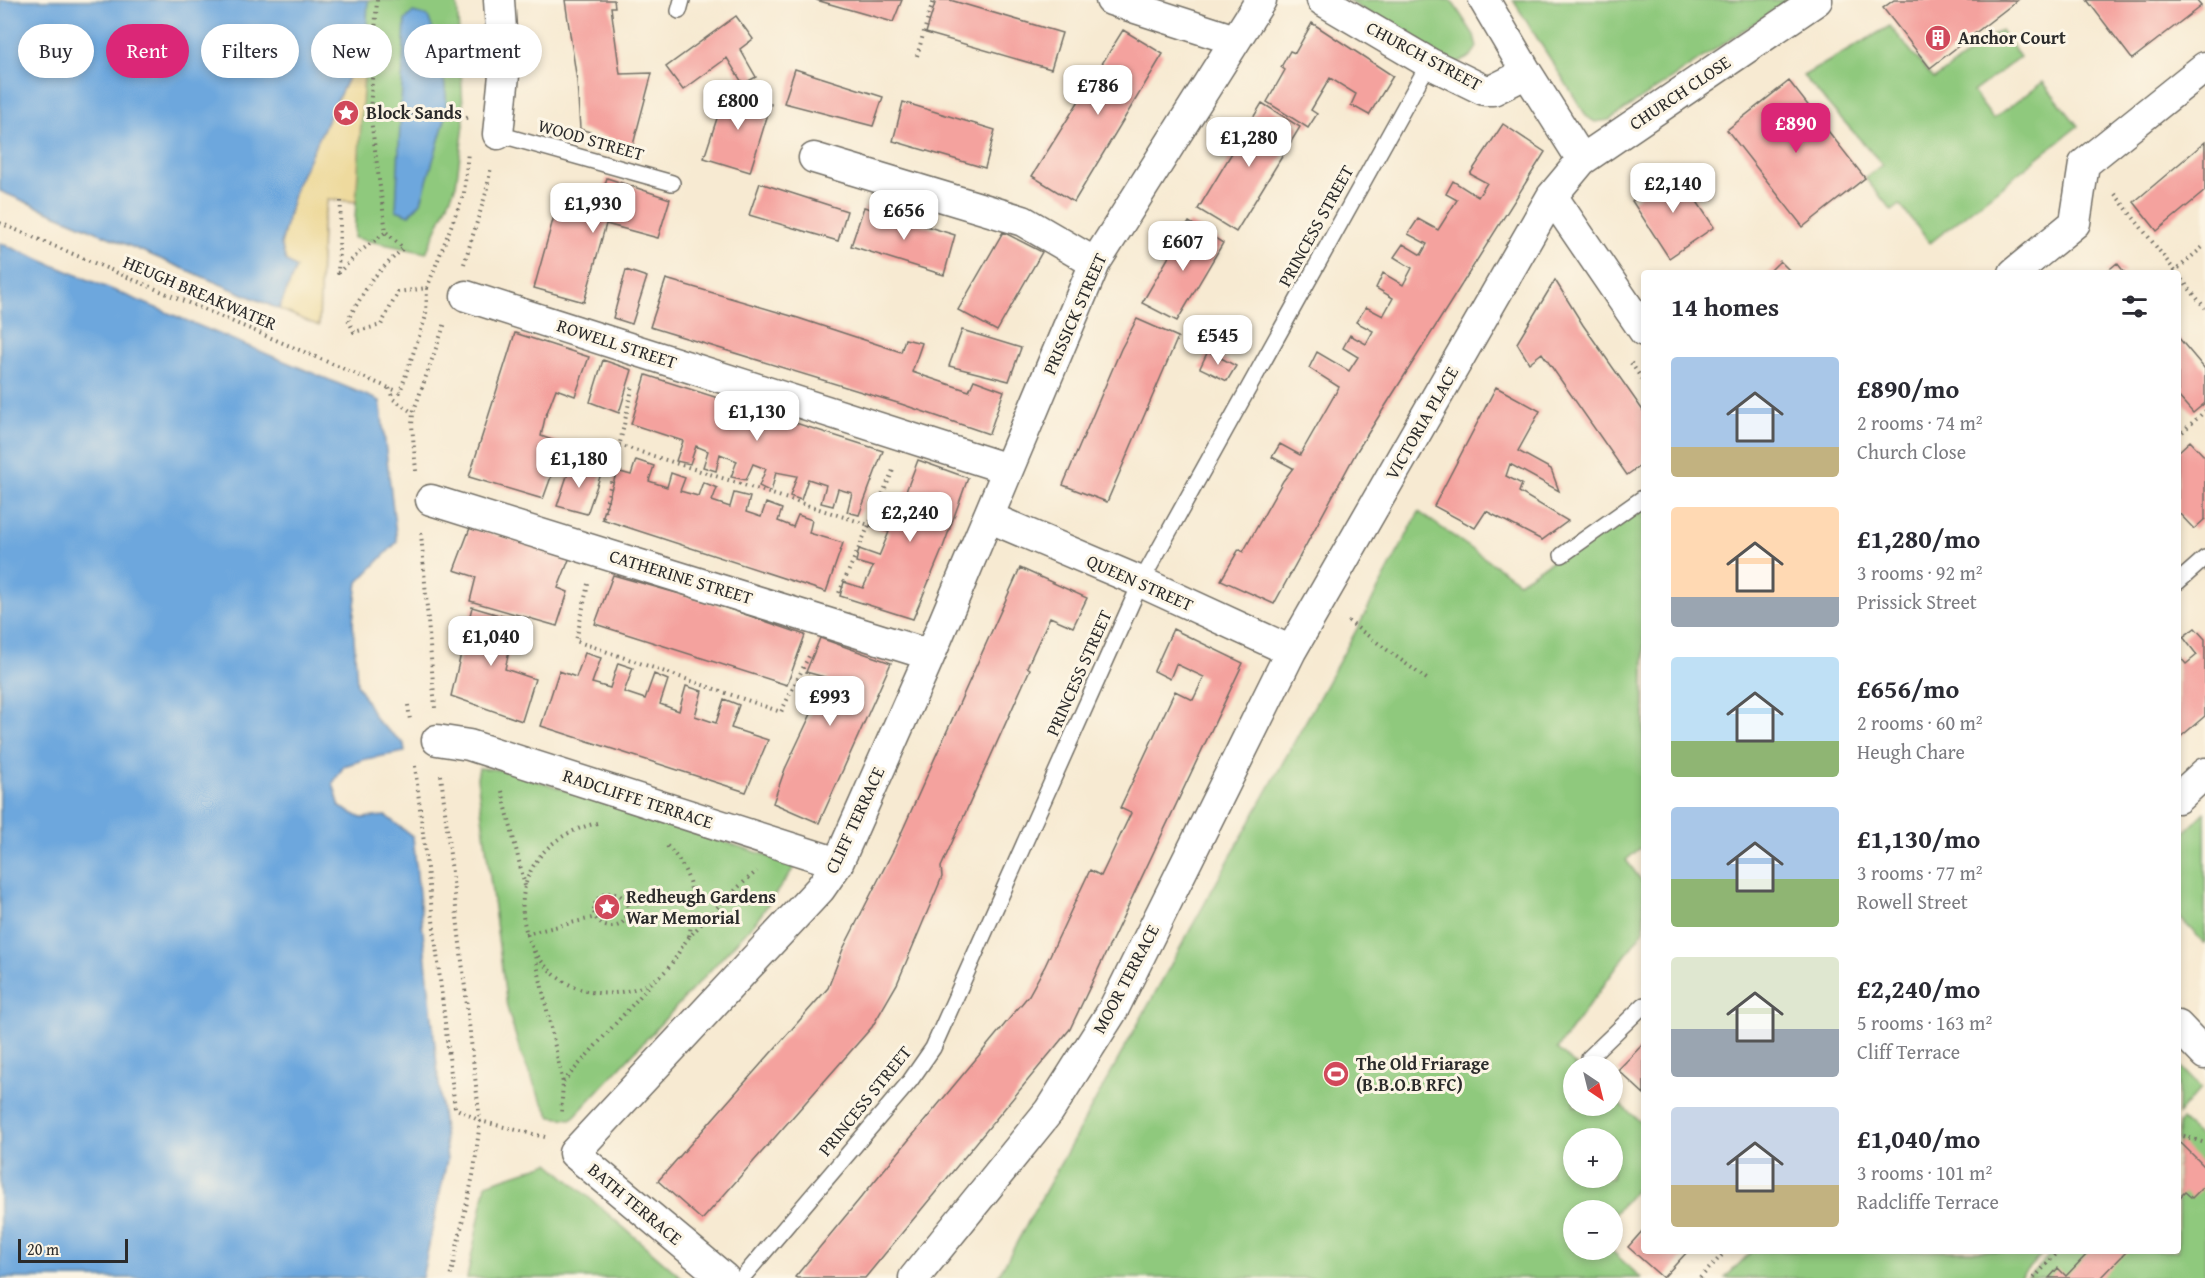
<!DOCTYPE html>
<html lang="en">
<head>
<meta charset="utf-8">
<style>
	body { margin:0; font-family:"Gentium Book Plus",serif; background:#f7f7f7; color:#2b2b33; height:100vh; display:flex; flex-direction:column; font-size:22px; white-space:nowrap }
	* { box-sizing:border-box; margin:0 }
	p { font-size:20px; color:#7c7c81 }
	.icon { flex:none; width:33px; height:33px; fill:none; stroke:currentColor; stroke-width:2; stroke-linecap:round; stroke-linejoin:round }
	.map { position:relative; flex:1; overflow:hidden }
	.drawer { position:absolute; left:1641px; top:270px; width:540px; height:984px; display:flex; flex-direction:column; background:#fff; border-radius:6px; box-shadow:0 3px 9px #0003 }
	.drawer>* { flex:none }
	.hud { position:absolute; left:18px; top:24px; width:570px; height:54px; display:flex; gap:12px }
	.needle { width:39px; rotate:145deg }
	.controls { position:absolute; left:1563px; top:1056px; display:grid; gap:12px }
	.controls a { display:grid; place-items:center; width:60px; height:60px; border-radius:50%; background:#fff; box-shadow:0 3px 9px #0003; font-size:30px }
	.scale { position:absolute; left:18px; bottom:15px; width:110px; box-sizing:border-box; padding-left:6px; border:3px solid #2b2b2b; border-top:0; font-size:16px; line-height:21px; white-space:nowrap; color:#2b2b2b; -webkit-text-stroke:4px #fcf5e5; paint-order:stroke }
	.price { position:absolute; translate:-50% -51px; padding:0 14px; border-radius:12px; background:#fff; color:#222; font-size:20px; line-height:39px; filter:drop-shadow(0 2px 3px #0008) }
	.price::after { content:''; position:absolute; left:50%; top:36px; width:18px; height:14px; margin-left:-9px; background:inherit; clip-path:polygon(0 0,100% 0,50% 100%) }
	.price.active { background:#db2777; color:#fff }
	ul { padding:0; list-style:none }
	li { display:flex; align-items:center; gap:18px; height:150px; padding:0 30px }
	li span { display:grid; place-items:center; flex:none; width:168px; height:120px; border-radius:6px; color:#555 }
	li>.icon { margin-inline-start:auto }
	span .icon { width:72px; height:72px; fill:#fffc; stroke-width:1 }
	li b { font-size:26px }
	h2 { display:flex; justify-content:space-between; align-items:center; height:72px; padding:0 30px; font-size:26px }
	.tag { padding:0 21px; border-radius:27px; background:#fff; box-shadow:0 3px 9px #0003; font-size:21px; line-height:54px }
	.tag.active { background:#db2777; color:#fff }
	.map>svg:first-child { display:block }
	.green { fill:#8fc97d; stroke:#5d7a54; stroke-width:1.5; fill-rule:evenodd }
	.sand { fill:#eeda9e; stroke:#8c8264; stroke-width:1.5 }
	.water { fill:#6da7dd; stroke:#4c6984; stroke-width:1.5 }
	.building { fill:#f4a29e }
	.lines { fill:none; stroke-linecap:round; stroke-linejoin:round }
	.lane-casing { stroke:#726e65; stroke-width:18 }
	.street-casing { stroke:#726e65; stroke-width:33 }
	.path { stroke:#726e65; stroke-width:4; stroke-dasharray:1.5 4.5; stroke-linecap:butt }
	.lane { stroke:#fff; stroke-width:15 }
	.street { stroke:#fff; stroke-width:30 }
	.labels { text-anchor:middle; stroke-width:6; stroke-linejoin:round; paint-order:stroke }
	.poi-label { font-size:18px; font-weight:bold; fill:#2b2b2b; stroke:#fcf5e5; text-anchor:start }
	.street-label { font-size:18px; fill:#2b2b2b; stroke:#fcf5e5 }
</style>
</head>
<body>
<div class="map">
<svg width="2205" height="1278" viewBox="0 0 2205 1278">
	<rect width="100%" height="100%" fill="#fcf5e5"/>
	<filter id="ink" filterUnits="userSpaceOnUse"><feTurbulence type="fractalNoise" baseFrequency=".0167" numOctaves="2"/><feDisplacementMap in="SourceGraphic" scale="12" xChannelSelector="R" yChannelSelector="G"/><feConvolveMatrix kernelMatrix="1 2 1 2 8 2 1 2 1" color-interpolation-filters="sRGB"/></filter>
	<filter id="wash" filterUnits="userSpaceOnUse"><feTurbulence type="fractalNoise" baseFrequency=".008" numOctaves="4" result="noise"/><feDisplacementMap in="SourceGraphic" scale="24" xChannelSelector="R" yChannelSelector="G"/><feGaussianBlur stdDeviation="1.35" result="paint"/><feColorMatrix in="noise" values="0 0 0 0 0 0 0 0 0 0 0 0 0 0 0 0 0 1.4 0 .05"/><feComposite in="paint" operator="in"/></filter>
	<g filter="url(#wash)">
		<rect width="100%" height="100%" fill="#f7ead2"/>
		<path class="green" d="M 203,0 L 457,0 L 464,125 L 456,185 L 426,253 L 354,238 L 365,42 L 296,186 L 296,268 L 279,309 L 26,202 L 137,105 Z
			M 1347,0 L 1451,0 L 1474,35 L 1477,47 C 1471,58 1465,61 1452,63 Z
			M 1513,0 L 1789,0 L 1609,120 L 1595,122 L 1587,117 Z
			M 1890,26 L 1934,79 L 2001,30 L 2020,57 L 1973,92 L 1993,119 L 2043,82 L 2078,126 L 1930,243 L 1900,205 L 1892,211 L 1865,178 L 1883,165 L 1803,76 Z
			M 1644,502 L 1644,845 L 1626,860 L 1644,884 L 1644,930 L 1557,1049 L 1577,1066 L 1574,1066 L 1574,1106 L 1612,1106 L 1613,1098 L 1644,1125 L 1644,1181 L 1613,1215 L 1612,1210 L 1574,1210 L 1574,1250 L 1611,1250 L 1641,1278 L 997,1278 L 1358,627 L 1419,512 L 1519,582 ZM 1574,1138 L 1612,1138 L 1612,1178 L 1574,1178 Z
			M 479,768 L 504,770 L 796,865 L 757,920 L 572,1119 L 551,1117 L 539,1096 L 521,1054 L 507,1007 L 477,778 Z
			M 2205,812 L 2205,944 L 2178,916 L 2178,839 Z
			M 2178,1064 L 2201,1088 L 2178,1114 Z
			M 2181,1120 L 2205,1141 L 2205,1278 L 2027,1278 L 2054,1251 L 2178,1251 L 2178,1123 Z
			M 549,1163 L 682,1278 L 467,1278 L 486,1184 Z
			M 1752,1251 L 2045,1251 L 2019,1278 L 1725,1278 Z"/>
		<path class="sand" d="M 366,40 L 356,202 L 328,199 L 322,226 L 319,326 L 279,309 L 296,268 L 286,261 L 281,244 L 296,186 Z"/>
		<path class="water" d="M 0,0 L 368,0 L 366,40 L 296,186 L 281,244 L 286,261 L 296,268 L 279,309 L 0,191 Z
			M 413,12 L 428,16 L 440,50 L 446,95 L 446,116 L 421,202 L 409,215 L 396,210 L 405,20 Z
			M 0,243 L 380,401 L 397,542 L 358,582 L 353,621 L 357,684 L 377,721 L 404,744 L 405,752 L 366,759 L 344,766 L 333,783 L 340,807 L 361,818 L 386,816 L 413,837 L 447,1160 L 422,1278 L 0,1278 Z"/>
		<g id="blocks">
			<path class="building" d="M 565,0 L 614,0 L 615,7 L 611,7 L 620,74 L 652,73 L 633,145 L 580,129 L 577,81 Z
				M 816,0 L 902,0 L 893,22 Z
				M 936,0 L 950,0 L 1062,33 L 1051,69 L 926,33 Z
				M 1894,0 L 2018,0 L 1930,68 L 1883,8 Z
				M 2087,0 L 2196,0 L 2201,6 L 2132,59 Z
				M 736,16 L 753,39 L 740,49 L 756,77 L 743,84 L 727,58 L 683,90 L 666,67 Z
				M 1312,23 L 1393,76 L 1369,115 L 1351,105 L 1356,94 L 1330,78 L 1311,110 L 1317,114 L 1308,128 L 1267,102 L 1285,70 L 1281,67 L 1290,51 L 1295,53 Z
				M 1123,30 L 1163,54 L 1074,202 L 1032,176 Z
				M 795,69 L 883,97 L 873,126 L 784,103 Z
				M 1789,81 L 1865,178 L 1803,227 L 1727,130 Z
				M 726,91 L 771,104 L 750,172 L 704,158 Z
				M 903,102 L 995,130 L 985,168 L 893,141 Z
				M 1262,103 L 1300,127 L 1236,232 L 1198,209 Z
				M 1503,124 L 1545,152 L 1357,451 L 1274,604 L 1221,580 L 1239,549 L 1243,552 L 1283,481 L 1293,468 L 1272,457 L 1280,444 L 1300,455 L 1339,387 L 1309,368 L 1317,352 L 1349,371 L 1358,357 L 1343,348 L 1350,335 L 1366,344 L 1373,331 L 1356,322 L 1366,307 L 1383,316 L 1393,298 L 1376,288 L 1383,273 L 1403,285 L 1412,268 L 1394,257 L 1403,244 L 1421,255 L 1427,244 L 1408,234 L 1418,219 L 1438,230 L 1457,200 L 1446,194 L 1453,181 L 1478,197 L 1487,183 L 1470,174 Z
				M 2205,142 L 2205,191 L 2157,231 L 2134,202 Z
				M 1676,170 L 1714,227 L 1669,258 L 1632,201 Z
				M 607,178 L 670,199 L 658,238 L 606,224 L 584,302 L 534,288 L 561,191 L 599,203 Z
				M 760,183 L 847,211 L 838,241 L 749,215 Z
				M 864,207 L 955,235 L 944,275 L 851,246 Z
				M 1189,222 L 1223,243 L 1177,321 L 1142,303 Z
				M 1003,232 L 1042,252 L 997,331 L 958,310 Z
				M 1780,261 L 1792,273 L 1768,273 Z
				M 2117,263 L 2125,273 L 2105,273 Z
				M 626,270 L 647,277 L 632,324 L 613,318 Z
				M 666,279 L 798,318 L 901,352 L 905,339 L 922,343 L 912,372 L 969,391 L 974,380 L 1004,391 L 989,434 L 901,404 L 650,327 Z
				M 1555,280 L 1583,325 L 1644,412 L 1644,463 L 1627,475 L 1542,353 L 1529,363 L 1517,343 Z
				M 1137,319 L 1178,337 L 1107,502 L 1063,485 L 1121,349 Z
				M 962,330 L 1021,348 L 1009,381 L 949,366 Z
				M 515,333 L 589,357 L 575,396 L 556,389 L 545,418 L 541,436 L 563,444 L 543,499 L 469,477 Z
				M 2178,337 L 2205,369 L 2205,403 L 2193,413 L 2178,396 Z
				M 1208,351 L 1236,366 L 1227,381 L 1200,368 Z
				M 603,360 L 632,370 L 619,413 L 590,402 Z
				M 646,375 L 883,451 L 859,515 L 847,512 L 852,493 L 838,489 L 833,506 L 821,503 L 826,485 L 808,479 L 801,500 L 790,496 L 797,476 L 776,472 L 771,492 L 759,486 L 766,469 L 753,464 L 746,480 L 731,477 L 737,461 L 720,454 L 716,471 L 703,467 L 708,451 L 696,446 L 690,464 L 676,461 L 683,441 L 631,424 Z
				M 1496,387 L 1540,411 L 1518,451 L 1551,469 L 1559,491 L 1510,464 L 1506,476 L 1522,484 L 1519,492 L 1568,521 L 1542,540 L 1486,511 L 1475,528 L 1434,506 Z
				M 2190,441 L 2205,457 L 2205,519 L 2194,529 L 2178,512 L 2178,452 Z
				M 636,460 L 654,466 L 649,481 L 667,487 L 671,473 L 685,478 L 680,491 L 698,496 L 703,482 L 717,488 L 712,501 L 730,507 L 734,493 L 750,497 L 746,512 L 761,517 L 766,503 L 782,509 L 778,521 L 793,527 L 798,515 L 812,520 L 809,533 L 843,543 L 826,592 L 602,519 L 617,471 L 631,475 Z
				M 918,460 L 968,478 L 942,550 L 913,619 L 840,596 L 844,582 L 863,588 L 873,567 L 856,562 L 859,549 L 879,556 L 889,532 L 870,526 L 874,513 L 895,520 Z
				M 571,464 L 601,474 L 587,514 L 557,506 Z
				M 470,528 L 570,557 L 558,588 L 568,592 L 557,626 L 470,601 L 476,577 L 454,570 Z
				M 1020,568 L 1087,598 L 1073,627 L 1050,617 L 1027,667 L 1030,669 L 941,867 L 942,877 L 897,984 L 872,1027 L 702,1220 L 658,1181 L 828,988 L 843,949 L 895,847 Z
				M 613,575 L 712,603 L 805,635 L 787,685 L 595,624 Z
				M 472,607 L 516,620 L 505,669 L 535,679 L 522,721 L 451,696 Z
				M 2195,628 L 2205,639 L 2205,716 L 2178,739 L 2178,655 L 2186,664 L 2197,655 L 2183,637 Z
				M 1173,629 L 1243,663 L 1070,1029 L 865,1278 L 797,1278 L 795,1277 L 1029,995 L 1045,966 L 1090,870 L 1101,876 L 1131,813 L 1120,808 L 1175,691 L 1193,700 L 1204,677 L 1176,664 L 1170,679 L 1154,671 Z
				M 820,638 L 891,663 L 819,823 L 773,803 L 785,769 L 828,678 L 806,672 Z
				M 585,653 L 601,658 L 592,683 L 610,688 L 618,663 L 633,668 L 624,692 L 645,699 L 654,674 L 668,680 L 660,704 L 679,711 L 686,686 L 702,691 L 695,716 L 716,723 L 724,699 L 739,705 L 731,728 L 768,740 L 746,792 L 541,726 L 559,671 L 576,677 Z
				M 1644,1043 L 1644,1094 L 1618,1070 Z
				M 2180,1142 L 2205,1167 L 2205,1185 L 2192,1198 L 2185,1192 L 2178,1199 L 2178,1145 Z
				M 1644,1229 L 1644,1251 L 1688,1251 L 1663,1278 L 1628,1247 Z
				M 2090,1251 L 2127,1251 L 2101,1278 L 2049,1278 L 2058,1268 L 2066,1276 Z"/>
		</g>
	</g>
	<g filter="url(#ink)">
		<use href="#blocks" fill-opacity="0" stroke="#726e65" stroke-width="1.5"/>
		<g class="lines">
			<g class="lane-casing">
				<path id="lane" d="M 679,11 L 682,0
					M 498,134 L 672,183
					M 1562,555 L 1644,497
					M 2178,582 L 2205,558
					M 1589,1058 L 1644,1005
					M 742,1278 L 910,1081 L 933,1048 L 1141,582 L 1429,63"/>
			</g>
			<g class="street-casing">
				<path id="street" d="M 1111,0 L 1235,40
					M 1322,0 L 1429,63 L 1484,90 L 1493,90 L 1527,73
					M 1484,0 L 1527,73 L 1582,160
					M 498,134 L 504,75 L 499,0
					M 814,158 L 1023,221 L 1095,263
					M 1552,196 L 1644,331
					M 2014,273 L 2075,223 L 2084,164 L 2205,67
					M 466,296 L 1008,469
					M 431,500 L 930,655
					M 988,517 L 1141,582 L 1291,651
					M 437,740 L 469,745 L 838,863
					M 2178,798 L 2205,773
					M 2178,1026 L 2205,1054
					M 724,1278 L 574,1153 L 820,889 L 838,863 L 930,655 L 1095,263 L 1261,0
					M 914,1278 L 1049,1111 L 1113,1010 L 1291,651 L 1552,196 L 1582,160 L 1817,0"/>
			</g>
			<path class="path" d="M 377,0 L 370,112 L 386,232 L 403,248 L 372,279 L 348,319 L 354,332 L 381,325 L 398,292 L 427,288 L 426,316 L 400,392 L 389,388 L 393,399 L 413,413
				M 917,56 L 933,0
				M 370,112 L 468,118
				M 2115,194 L 2175,271 L 2205,245
				M 341,201 L 338,273 L 362,250 L 386,232
				M 0,223 L 389,388
				M 464,264 L 486,193 L 491,167
				M 2178,275 L 2205,308
				M 427,288 L 464,193 L 468,152
				M 1631,363 L 1644,382
				M 2178,436 L 2205,411
				M 619,445 L 869,525
				M 416,471 L 412,425 L 413,413 L 445,323
				M 603,518 L 633,385
				M 421,533 L 435,708
				M 588,584 L 576,641 L 781,712 L 810,654
				M 839,593 L 894,468
				M 1348,621 L 1428,680
				M 408,705 L 410,720
				M 415,766 L 455,1108 L 480,1121 L 545,1137
				M 441,775 L 480,1121 L 474,1171 L 450,1278
				M 502,791 L 525,886
				M 597,823 C 581,827 565,833 552,844 C 489,897 535,1001 615,993 C 629,991 643,988 654,980 C 675,967 677,950 691,935 C 711,913 734,890 757,871
				M 667,846 C 694,873 696,901 689,937
				M594 910a17 17 0 1 1 34 0a17 17 0 1 1-34 0Z
				M 526,934 L 596,917
				M 534,951 L 563,1083 L 561,1115
				M 563,1082 L 652,983
				M 2178,1134 L 2205,1143
				M 1700,1278 L 1726,1251
				M 2034,1278 L 2059,1251"/>
			<use href="#lane" class="lane"/>
			<use href="#street" class="street"/>
		</g>
	</g>
	<defs>
		<g id="building-disc" transform="scale(1.35)"><circle r="9.5" fill="#d1495b" stroke="#fcf5e5"/><path d="M-4-6H4V6H1V3H-1V6H-4ZM-2.5-4.3h1.7v1.8h-1.7ZM.8-4.3h1.7v1.8H.8ZM-2.5-1h1.7V.8h-1.7ZM.8-1h1.7V.8H.8Z" fill="#fff"/></g>
		<g id="sight-disc" transform="scale(1.35)"><circle r="9.5" fill="#d1495b" stroke="#fcf5e5"/><path d="M0-6L1.8-2.2L6-1.7L2.9 1.2L3.7 5.4L0 3.3L-3.7 5.4L-2.9 1.2L-6-1.7L-1.8-2.2Z" fill="#fff"/></g>
		<g id="stadium-disc" transform="scale(1.35)"><circle r="9.5" fill="#d1495b" stroke="#fcf5e5"/><path d="M0-5a6.5 5 0 1 0 0 10a6.5 5 0 1 0 0-10ZM-3.5-1.8h7v3.6h-7Z" fill="#fff"/></g>
	</defs>
	<g fill-rule="evenodd">
		<use href="#building-disc" x="1938" y="38"/>
		<use href="#sight-disc" x="346" y="113"/>
		<use href="#sight-disc" x="607" y="907"/>
		<use href="#stadium-disc" x="1336" y="1074"/>
	</g>
	<g class="labels">
		<g class="poi-label">
			<text x="1958" y="44">Anchor Court</text>
			<text x="366" y="119">Block Sands</text>
			<text x="626" y="903">Redheugh Gardens<tspan x="626" dy="21">War Memorial</tspan></text>
			<text x="1356" y="1070">The Old Friarage<tspan x="1356" dy="21">(B.B.O.B RFC)</tspan></text>
		</g>
		<g class="street-label">
			<text transform="translate(1424 56) rotate(28)" y="6">CHURCH STREET</text>
			<text transform="translate(1680 93) rotate(-34)" y="6">CHURCH CLOSE</text>
			<text transform="translate(591 140) rotate(16)" y="6">WOOD STREET</text>
			<text transform="translate(1316 226) rotate(-61)" y="6">PRINCESS STREET</text>
			<text transform="translate(200 293) rotate(23)" y="6">HEUGH BREAKWATER</text>
			<text transform="translate(1075 314) rotate(-66)" y="6">PRISSICK STREET</text>
			<text transform="translate(617 344) rotate(18)" y="6">ROWELL STREET</text>
			<text transform="translate(1422 423) rotate(-60)" y="6">VICTORIA PLACE</text>
			<text transform="translate(681 577) rotate(17)" y="6">CATHERINE STREET</text>
			<text transform="translate(1140 583) rotate(24)" y="6">QUEEN STREET</text>
			<text transform="translate(1079 673) rotate(-66)" y="6">PRINCESS STREET</text>
			<text transform="translate(638 799) rotate(18)" y="6">RADCLIFFE TERRACE</text>
			<text transform="translate(855 820) rotate(-65)" y="6">CLIFF TERRACE</text>
			<text transform="translate(1126 979) rotate(-62)" y="6">MOOR TERRACE</text>
			<text transform="translate(865 1101) rotate(-51)" y="6">PRINCESS STREET</text>
			<text transform="translate(635 1204) rotate(40)" y="6">BATH TERRACE</text>
		</g>
	</g>
</svg>
<div class="controls">
<a><svg class="needle" viewBox="-14 -14 28 28"><path d="M0-13l5 13h-10z" fill="#e53935"/><path d="M0 13l5-13h-10z" fill="#7c7c81"/></svg></a>
<a>+</a>
<a>−</a>
</div>
<div class="scale">20 m</div>
<b class="price" style="left:1098px;top:116px">£786</b>
<b class="price" style="left:738px;top:131px">£800</b>
<b class="price active" style="left:1796px;top:154px">£890</b>
<b class="price" style="left:1249px;top:168px">£1,280</b>
<b class="price" style="left:1673px;top:214px">£2,140</b>
<b class="price" style="left:593px;top:234px">£1,930</b>
<b class="price" style="left:904px;top:241px">£656</b>
<b class="price" style="left:1183px;top:272px">£607</b>
<b class="price" style="left:1218px;top:366px">£545</b>
<b class="price" style="left:757px;top:442px">£1,130</b>
<b class="price" style="left:579px;top:489px">£1,180</b>
<b class="price" style="left:910px;top:543px">£2,240</b>
<b class="price" style="left:491px;top:667px">£1,040</b>
<b class="price" style="left:830px;top:727px">£993</b>
<div class="hud">
<a class="tag">Buy</a>
<a class="tag active">Rent</a>
<a class="tag">Filters</a>
<a class="tag">New</a>
<a class="tag">Apartment</a>
</div>
<section class="drawer">
<h2>14 homes<svg class="icon" aria-label="filters" viewBox="0 0 24 24"><path d="M4 7h16M4 17h16"/><circle cx="9" cy="7" r="2"/><circle cx="15" cy="17" r="2"/></svg></h2>
<ul>
<li><span style="background:linear-gradient(#a9c7e8 75%,#c2b280 0)"><svg class="icon" aria-label="home" viewBox="0 0 24 24"><path d="M3 11l9-7 9 7M6 9v11h12V9"/></svg></span><div><b>£890/mo</b><p>2 rooms · 74 m²</p><p>Church Close</p></div></li>
<li><span style="background:linear-gradient(#ffd9b3 75%,#9aa5b1 0)"><svg class="icon" aria-label="home" viewBox="0 0 24 24"><path d="M3 11l9-7 9 7M6 9v11h12V9"/></svg></span><div><b>£1,280/mo</b><p>3 rooms · 92 m²</p><p>Prissick Street</p></div></li>
<li><span style="background:linear-gradient(#bfe0f5 70%,#8fb573 0)"><svg class="icon" aria-label="home" viewBox="0 0 24 24"><path d="M3 11l9-7 9 7M6 9v11h12V9"/></svg></span><div><b>£656/mo</b><p>2 rooms · 60 m²</p><p>Heugh Chare</p></div></li>
<li><span style="background:linear-gradient(#a9c7e8 60%,#8fb573 0)"><svg class="icon" aria-label="home" viewBox="0 0 24 24"><path d="M3 11l9-7 9 7M6 9v11h12V9"/></svg></span><div><b>£1,130/mo</b><p>3 rooms · 77 m²</p><p>Rowell Street</p></div></li>
<li><span style="background:linear-gradient(#dfe7d0 60%,#9aa5b1 0)"><svg class="icon" aria-label="home" viewBox="0 0 24 24"><path d="M3 11l9-7 9 7M6 9v11h12V9"/></svg></span><div><b>£2,240/mo</b><p>5 rooms · 163 m²</p><p>Cliff Terrace</p></div></li>
<li><span style="background:linear-gradient(#c9d6e8 65%,#c2b280 0)"><svg class="icon" aria-label="home" viewBox="0 0 24 24"><path d="M3 11l9-7 9 7M6 9v11h12V9"/></svg></span><div><b>£1,040/mo</b><p>3 rooms · 101 m²</p><p>Radcliffe Terrace</p></div></li>
</ul>
</section>
</div>
</body>
</html>
